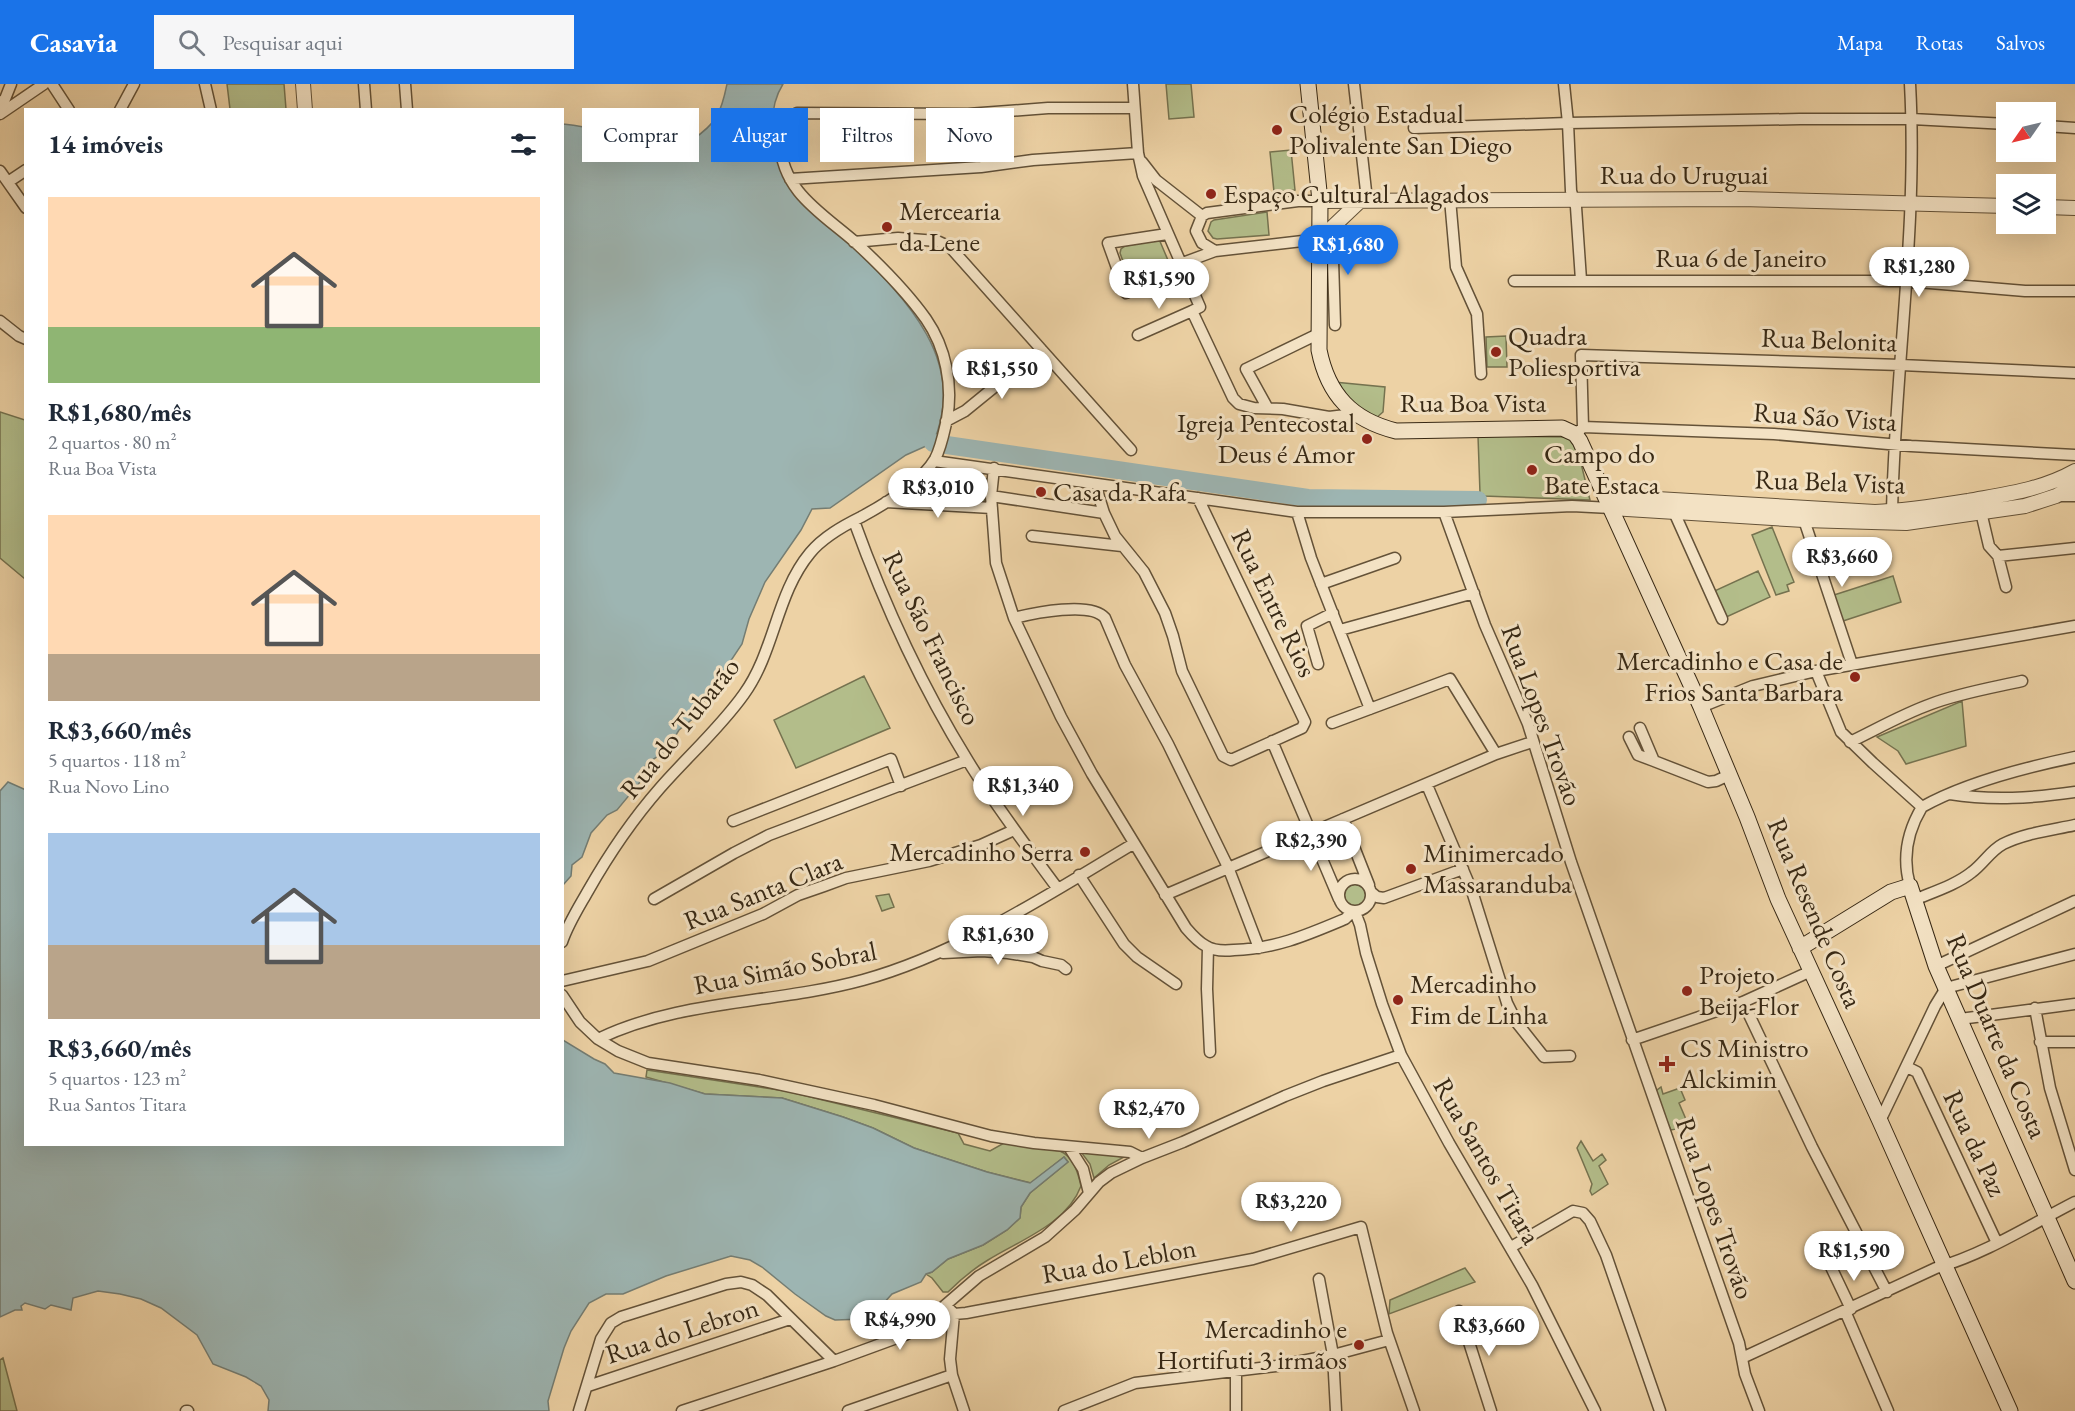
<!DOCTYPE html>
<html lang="pt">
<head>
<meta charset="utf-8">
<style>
	body { margin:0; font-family:"EB Garamond",serif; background:#f6f6f7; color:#1f2937; height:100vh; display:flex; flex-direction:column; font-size:22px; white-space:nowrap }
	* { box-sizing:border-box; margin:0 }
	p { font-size:20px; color:#747a83 }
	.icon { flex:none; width:33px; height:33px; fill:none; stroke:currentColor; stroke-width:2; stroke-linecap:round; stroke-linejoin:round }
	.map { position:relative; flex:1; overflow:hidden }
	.side { position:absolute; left:24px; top:24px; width:540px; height:1038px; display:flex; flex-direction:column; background:#fff; border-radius:0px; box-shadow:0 6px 24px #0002 }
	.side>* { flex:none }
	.guide { position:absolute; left:582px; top:24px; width:570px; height:54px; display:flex; gap:12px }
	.needle { width:39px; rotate:236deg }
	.tools { position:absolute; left:1996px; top:18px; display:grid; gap:12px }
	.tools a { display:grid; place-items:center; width:60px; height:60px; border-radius:0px; background:#fff; box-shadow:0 6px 24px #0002; font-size:30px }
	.price { position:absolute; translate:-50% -51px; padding:0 14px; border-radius:21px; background:#fff; color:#222; font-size:20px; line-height:39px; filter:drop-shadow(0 2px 3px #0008) }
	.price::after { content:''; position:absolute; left:50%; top:36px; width:18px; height:14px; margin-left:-9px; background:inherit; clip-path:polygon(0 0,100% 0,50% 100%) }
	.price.active { background:#1a73e8; color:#fff }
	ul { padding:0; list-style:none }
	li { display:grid; align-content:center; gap:12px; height:318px; padding:0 24px }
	li span { display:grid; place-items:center; height:186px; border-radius:0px; color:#555 }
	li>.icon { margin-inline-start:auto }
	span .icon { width:108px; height:108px; fill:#fffc; stroke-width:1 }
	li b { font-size:26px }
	h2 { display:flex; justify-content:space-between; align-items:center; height:72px; padding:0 24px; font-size:26px }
	.pill { padding:0 21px; border-radius:0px; background:#fff; box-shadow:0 6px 24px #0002; font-size:21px; line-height:54px }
	.pill.active { background:#1a73e8; color:#fff }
	header { display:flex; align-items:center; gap:36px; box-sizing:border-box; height:84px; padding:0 30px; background:#1a73e8; color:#fff }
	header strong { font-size:28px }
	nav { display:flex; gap:33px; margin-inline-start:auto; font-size:21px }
	.search { width:420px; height:54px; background:#f6f6f7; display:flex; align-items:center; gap:15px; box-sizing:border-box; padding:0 21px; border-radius:0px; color:#747a83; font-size:22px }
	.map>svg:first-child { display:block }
	.green { fill:#b3bd8a; stroke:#75724f; stroke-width:1.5 }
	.water { fill:#9db5b2; stroke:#747d73; stroke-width:1.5 }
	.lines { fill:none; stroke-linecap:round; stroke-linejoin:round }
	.river { stroke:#9db5b2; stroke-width:18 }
	.minor-casing { stroke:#645238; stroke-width:13 }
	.tertiary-casing { stroke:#645238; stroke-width:16 }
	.secondary-casing { stroke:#372814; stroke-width:17 }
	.minor { stroke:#f3e2c4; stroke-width:10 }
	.tertiary { stroke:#f3e2c4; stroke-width:14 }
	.secondary { stroke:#f3e2c4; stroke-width:15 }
	.poi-dot { fill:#8f2418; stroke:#f3e2c4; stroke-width:2 }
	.labels { text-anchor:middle; stroke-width:6; stroke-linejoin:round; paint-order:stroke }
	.poi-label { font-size:27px; fill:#372814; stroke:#f3e2c4; text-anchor:start }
	.street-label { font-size:27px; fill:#372814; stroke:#f3e2c4 }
</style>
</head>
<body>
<header>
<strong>Casavia</strong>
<div class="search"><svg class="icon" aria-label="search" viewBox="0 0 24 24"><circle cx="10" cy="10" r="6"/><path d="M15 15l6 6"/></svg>Pesquisar aqui</div>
<nav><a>Mapa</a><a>Rotas</a><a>Salvos</a></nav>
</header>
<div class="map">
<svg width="2075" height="1327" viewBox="0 0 2075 1327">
	<rect width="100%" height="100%" fill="#edd2a5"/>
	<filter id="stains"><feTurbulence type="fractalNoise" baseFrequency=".00333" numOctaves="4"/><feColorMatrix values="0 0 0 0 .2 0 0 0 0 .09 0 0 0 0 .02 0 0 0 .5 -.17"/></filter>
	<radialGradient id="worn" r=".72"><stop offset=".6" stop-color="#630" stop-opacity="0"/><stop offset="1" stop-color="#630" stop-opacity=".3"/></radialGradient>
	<path class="green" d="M 227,0 L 284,0 L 286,25 L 230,25 Z
		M 1166,0 L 1191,0 L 1194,33 L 1169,35 Z
		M 1291,66 L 1295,106 L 1274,108 L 1270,68 Z
		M 1267,128 L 1269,151 L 1217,155 L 1213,154 L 1208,147 L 1211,138 L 1214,136 Z
		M 1159,155 L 1170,181 L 1136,197 L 1130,197 L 1120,169 L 1121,165 L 1125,162 Z
		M 1506,252 L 1507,283 L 1487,283 L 1486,253 Z
		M 1334,298 L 1385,303 L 1383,328 L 1375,335 L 1370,335 Z
		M 0,328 L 25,336 L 25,495 L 0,474 Z
		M 1478,352 L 1570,353 L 1576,359 L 1590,416 L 1483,412 L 1483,410 L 1480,409 Z
		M 938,385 L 949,387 L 942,416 L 909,413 Z
		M 973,394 L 987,395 L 984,421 L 970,419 Z
		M 1772,443 L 1794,498 L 1787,501 L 1789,507 L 1776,511 L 1752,451 Z
		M 1758,487 L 1770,513 L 1722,535 L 1710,509 Z
		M 1893,492 L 1901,518 L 1843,537 L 1834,511 Z
		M 864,592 L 890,644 L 796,684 L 774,636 Z
		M 1962,617 L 1966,662 L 1906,680 L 1898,667 L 1877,653 Z
		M1344 811a11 11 0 1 1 22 0a11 11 0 1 1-22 0Z
		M 889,810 L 894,823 L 882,827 L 876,812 Z
		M 647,986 L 786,1007 L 958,1049 L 964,1060 L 990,1067 L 1004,1059 L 1060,1067 C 1074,1073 1078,1089 1081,1102 C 1067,1140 1020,1156 988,1176 C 973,1185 960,1196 948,1208 L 943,1208 L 932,1194 L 926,1190 L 932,1188 L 948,1175 L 983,1161 L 1007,1146 L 1020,1134 L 1021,1123 L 1030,1109 L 1068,1078 L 1064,1073 L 1031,1099 L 987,1088 L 914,1064 L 873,1044 L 843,1033 L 782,1014 L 705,1010 L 646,993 Z
		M 1661,1003 L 1663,1010 L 1680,1004 L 1685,1016 L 1679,1019 L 1685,1033 L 1687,1043 L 1671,1046 L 1653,1009 Z
		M 1581,1057 L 1593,1077 L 1602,1070 L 1606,1076 L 1599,1082 L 1608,1100 L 1592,1111 L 1590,1107 L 1592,1100 L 1577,1064 Z
		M 1081,1068 L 1124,1073 L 1109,1081 L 1094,1094 L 1090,1080 Z
		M 1465,1184 L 1475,1198 L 1389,1230 L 1390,1216 Z
		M 3,1274 L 17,1327 L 0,1327 L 0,1276 Z"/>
	<path class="water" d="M 727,0 L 783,0 C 766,27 772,62 783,90 C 806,114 830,138 853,162 C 906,215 969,278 933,359 L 906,371 L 830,424 L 812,425 L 801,446 L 765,498 L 749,535 L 742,560 L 700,623 L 695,633 L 679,646 L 666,667 L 646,680 L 641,697 L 617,726 L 607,731 L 591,749 L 582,773 L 572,781 L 571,792 L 563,801 L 563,40 C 575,41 591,44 603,48 C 615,53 625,61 636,66 C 656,74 675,68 692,56 C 717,39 721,29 727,0 Z
		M 8,698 L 26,706 L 26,1060 L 562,1060 L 563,956 L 594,975 L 605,980 L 614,989 L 670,999 L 705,1010 L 782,1014 L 843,1033 L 873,1044 L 914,1064 L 987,1088 L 1030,1099 L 1064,1073 L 1068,1078 L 1030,1109 L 1021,1123 L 1020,1134 L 1007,1146 L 983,1161 L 948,1175 L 932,1188 L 926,1190 L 921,1198 L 892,1210 L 883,1220 L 865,1235 L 835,1236 L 826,1232 L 795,1210 L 762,1183 L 750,1176 L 731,1172 L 666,1192 L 623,1210 L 606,1210 L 589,1219 L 571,1247 L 564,1264 L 548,1317 L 549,1327 L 268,1327 L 269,1316 L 261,1302 L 246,1293 L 213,1280 L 197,1251 L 161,1224 L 141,1215 L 120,1210 L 98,1207 L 73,1214 L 71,1226 L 51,1221 L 45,1225 L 25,1219 L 21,1222 L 22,1226 L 15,1226 L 0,1233 L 0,707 Z"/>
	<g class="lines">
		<path class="river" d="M 933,359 L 1308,414 L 1478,416"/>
		<g class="minor-casing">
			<path id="minor" d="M 52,0 L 69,26
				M 205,0 L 211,26
				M 364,0 L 366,26
				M 405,0 L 407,26
				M 1133,0 L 1138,69 L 1143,92 L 1200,223 L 1192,227 L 1233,314 L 1239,320 L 1254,324 L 1283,325 L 1329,333 L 1354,330
				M 1354,0 L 1367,116
				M 1564,0 L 1568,39 L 1571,107 L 1576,123 L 1581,196
				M 0,19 L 5,15 L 11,0
				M 120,26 L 134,0
				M 0,30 L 44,0
				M 2046,42 L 2075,44
				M 1414,44 L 1568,39 L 1800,35 L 1912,35 L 2007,40
				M 1142,78 L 1156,96 L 1202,132
				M 0,87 L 26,124
				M 790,95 L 981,83 L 1033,76 L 1138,69
				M 8,98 L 26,86
				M 1450,115 L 1456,183 L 1477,230 L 1481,290
				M 1332,144 L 1335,241
				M 1167,150 L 1108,159 L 1126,209 L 1180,180 L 1215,167 L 1320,155
				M 854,158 L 898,154 L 937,157 L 950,163 L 1131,366
				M 1215,167 L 1202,159 L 1196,147 L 1202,132 L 1207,129 L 1298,117 L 1320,117
				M 1514,197 L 1906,197 L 2025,207 L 2075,207
				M 0,237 L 19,252 L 26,255
				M 1138,251 L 1192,227
				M 1267,323 L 1246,285 L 1318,250
				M 946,337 L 965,327 L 1041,265
				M 1583,343 L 1581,271 L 1901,281 L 2075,289
				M 1580,346 L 1583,343 L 1774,350 L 1911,362 L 2075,371
				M 934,377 L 1297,428 L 1444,428 L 1572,422 L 1611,424
				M 994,384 L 991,412 L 996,479 L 1014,534 L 1061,633 L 1092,690 L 1186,844 C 1192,851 1198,858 1206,862 C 1214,867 1225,867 1234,866 C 1275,865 1307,851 1345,835 L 1352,828
				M 1095,400 L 1104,429 L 1115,452 L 1144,488 L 1165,529 L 1173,552 L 1182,587 L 1223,672 L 1231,676 L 1302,644 L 1305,638 L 1198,414
				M 991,412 L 1104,429
				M 2056,412 L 2075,412
				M 886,418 L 992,424
				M 1297,428 L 1311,474 L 1370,625
				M 1444,428 L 1485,541 L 1528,640 L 1571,778 L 1739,1259 L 1745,1290 L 1759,1327
				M 1674,428 L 1722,535
				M 1892,428 C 1895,285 1918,143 1910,0
				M 1981,428 L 1989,462 L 1998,472 L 2006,503
				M 1804,436 L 1852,580
				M 854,437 C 884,520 921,601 968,677 C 995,721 1027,763 1058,805
				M 1032,452 L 1122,462
				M 1998,472 L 2075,464
				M 1321,500 L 1395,474
				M 1014,534 C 1034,529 1091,517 1105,534 L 1125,581 L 1168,660 L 1228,783 L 1259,864
				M 1340,546 L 1474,509
				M 1318,580 L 1307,542 L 1333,529
				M 1816,587 L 1841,648 L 1873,679 L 1922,723
				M 1701,623 L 1753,602 L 1816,587 L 2075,542
				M 1332,639 L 1450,595 L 1496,670
				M 1640,644 L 1654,677 L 1708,698 L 1716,697 L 1729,691
				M 1629,653 L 1638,671 L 1654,677
				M 1272,657 L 1339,815
				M 1850,658 C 1877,645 1903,630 1931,620 C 1960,609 1991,604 2022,597
				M 1427,701 L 1472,807 L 1507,919 L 1517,939 L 1544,973 L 1570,972
				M 1950,710 C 1992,717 2033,714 2075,708
				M 1922,723 C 1965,699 2027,683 2075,673
				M 1343,735 L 1369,801
				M 733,737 L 891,675 L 901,702
				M 1079,791 L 1124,860 L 1137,873 L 1176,900
				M1339 811a16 16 0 1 1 32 0a16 16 0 1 1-32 0Z
				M 1910,802 C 1902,774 1907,748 1922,723
				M 1371,808 L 1377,813 L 1384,814 L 1463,785
				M 1165,811 L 1496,670 L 1532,658
				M 654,815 L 734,769 L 769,751 L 967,676
				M 1914,816 C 1933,808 1956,801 1972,788 C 1984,779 1990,767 2003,760 C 2025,749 2052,746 2075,741
				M 1355,828 L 1360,841 L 1366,869 L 1382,920 L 1401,971 L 1449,1059 L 1532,1201 L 1595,1327
				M 562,858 C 568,840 579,823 588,807 C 609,770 632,736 660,704 C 687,673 720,644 744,610 C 775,567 776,510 810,469 C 823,453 843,442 861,433 C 885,420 921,399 935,375 C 941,364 944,348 947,335 C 953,301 946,264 926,235 C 906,207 880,181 855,158 C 822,129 782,108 780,58 C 779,44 785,35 797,29 L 968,30 L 1048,24 L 1134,24
				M 1208,863 L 1207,905 L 1210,968
				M 943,869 L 982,867 L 1008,869 L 1033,873 L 1042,877 L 1061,881 L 1066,885
				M 1936,882 L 2075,817
				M 562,897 L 648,877 L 763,830 L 798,811 L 824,802 L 846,794 L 929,777 L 981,761 L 1014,746
				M 562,911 L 580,938 L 598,955 L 618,967 L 648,979 L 759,996 L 874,1021 L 991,1052 L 1034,1059 L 1130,1068 L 1142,1074
				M 1743,918 L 1812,1063 L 1887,1208
				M 2035,924 L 2050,1004 L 2075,1086
				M 1960,935 L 2075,920
				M 598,955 C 681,915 775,920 863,896 C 958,870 1049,810 1133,760
				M 1632,956 L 1743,918 L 1811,887
				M 2040,958 L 2075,958
				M 1907,983 L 1917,988 L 1997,1159
				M 1880,1037 L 1935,922 L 1946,904 L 2075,870
				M 1069,1063 L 1083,1085 L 1089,1109
				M 1511,1163 L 1573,1127 L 1583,1129 L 1590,1137 L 1606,1171 L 1660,1327
				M 1831,1183 L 1851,1225
				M 1319,1195 L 1333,1271 L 1336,1327
				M 946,1221 L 954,1230 L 966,1229 L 1253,1175 L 1361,1143 L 1387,1249 L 1414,1327
				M 1459,1227 L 1491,1327
				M 1845,1227 L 1888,1327
				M 954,1230 L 950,1275 L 952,1291 L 964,1327
				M 1742,1274 L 1936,1184 C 1985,1170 2030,1141 2075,1118
				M 588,1302 L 790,1235
				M 186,1327 L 188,1327
				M 579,1327 L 601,1255 L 611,1239 L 621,1233 L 726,1200 L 741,1198 L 752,1201 L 767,1211 L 834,1277
				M 682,1327 L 834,1277 L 905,1251 L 920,1243 L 979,1192 L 1045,1153 L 1075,1126 L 1099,1098 L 1111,1089 L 1142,1074 L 1183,1058 L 1285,1012 L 1323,997 L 1401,971
				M 848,1327 L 952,1291
				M 1064,1327 L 1135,1299 L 1276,1282 L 1333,1271 L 1389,1256
				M 1236,1327 L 1236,1288"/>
		</g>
		<g class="tertiary-casing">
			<path id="tertiary" d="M 303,0 L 305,26
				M 1320,117 L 1741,115 L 2007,122
				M 2046,123 L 2075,124
				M 1320,155 L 1360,117
				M 1606,412 L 1875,428 C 1906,427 1937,422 1968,417 C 2006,410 2041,406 2075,387
				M 1611,424 L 1804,436 L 1906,439 L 2025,422 L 2056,412 L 2075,401"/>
		</g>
		<g class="secondary-casing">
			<path id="secondary" d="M 1308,0 L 1320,117 L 1319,266 C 1328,311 1352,336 1396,347 L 1562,344 L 1575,350 L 1580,357 L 1701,623 L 1747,733 L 1778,815 L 1880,1037 L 2010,1327
				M 1800,864 L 1891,808 L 1910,802 L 1936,882 L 2075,1197"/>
		</g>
		<use href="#minor" class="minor"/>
		<use href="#tertiary" class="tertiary"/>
		<use href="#secondary" class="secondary"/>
	</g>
	<g class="poi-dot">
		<circle cx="1277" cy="46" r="6"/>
		<circle cx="1211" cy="110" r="6"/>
		<circle cx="887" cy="143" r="6"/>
		<circle cx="1496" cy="268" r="6"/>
		<circle cx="1367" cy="355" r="6"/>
		<circle cx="1532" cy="386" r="6"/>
		<circle cx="1041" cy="408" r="6"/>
		<circle cx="1855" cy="593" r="6"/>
		<circle cx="1085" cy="768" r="6"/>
		<circle cx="1411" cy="785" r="6"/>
		<circle cx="1687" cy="907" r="6"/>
		<circle cx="1398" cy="916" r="6"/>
		<path d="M1664 971h6v6h6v6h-6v6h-6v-6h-6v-6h6z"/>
		<circle cx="1359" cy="1261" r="6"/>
	</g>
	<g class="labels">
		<g class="poi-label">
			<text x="1289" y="39">Colégio Estadual<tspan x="1289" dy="31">Polivalente San Diego</tspan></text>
			<text x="1223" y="119">Espaço Cultural Alagados</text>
			<text x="899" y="136">Mercearia<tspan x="899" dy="31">da Lene</tspan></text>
			<text x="1508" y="261">Quadra<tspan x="1508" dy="31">Poliesportiva</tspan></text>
			<text x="1355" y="348" text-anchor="end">Igreja Pentecostal<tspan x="1355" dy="31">Deus é Amor</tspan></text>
			<text x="1544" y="379">Campo do<tspan x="1544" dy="31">Bate Estaca</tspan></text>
			<text x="1053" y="417">Casa da Rafa</text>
			<text x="1843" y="586" text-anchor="end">Mercadinho e Casa de<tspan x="1843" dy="31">Frios Santa Barbara</tspan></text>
			<text x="1073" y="777" text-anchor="end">Mercadinho Serra</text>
			<text x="1423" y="778">Minimercado<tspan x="1423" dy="31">Massaranduba</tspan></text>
			<text x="1699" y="900">Projeto<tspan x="1699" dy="31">Beija-Flor</tspan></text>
			<text x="1410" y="909">Mercadinho<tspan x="1410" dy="31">Fim de Linha</tspan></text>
			<text x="1680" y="973">CS Ministro<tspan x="1680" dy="31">Alckimin</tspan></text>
			<text x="1347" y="1254" text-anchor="end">Mercadinho e<tspan x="1347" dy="31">Hortifuti 3 irmãos</tspan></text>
		</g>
		<g class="street-label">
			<text x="1684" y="100">Rua do Uruguai</text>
			<text x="1741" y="183">Rua 6 de Janeiro</text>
			<text transform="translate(1829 256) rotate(2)" y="9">Rua Belonita</text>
			<text x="1473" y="328">Rua Boa Vista</text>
			<text transform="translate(1825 333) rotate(4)" y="9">Rua São Vista</text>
			<text transform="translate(1830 398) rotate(2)" y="9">Rua Bela Vista</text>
			<text transform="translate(1274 519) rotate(64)" y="9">Rua Entre Rios</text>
			<text transform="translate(932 554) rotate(64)" y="9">Rua São Francisco</text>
			<text transform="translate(1542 631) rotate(70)" y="9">Rua Lopes Trovão</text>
			<text transform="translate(680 644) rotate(-51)" y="9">Rua do Tubarão</text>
			<text transform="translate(763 807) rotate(-22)" y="9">Rua Santa Clara</text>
			<text transform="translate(1815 829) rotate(67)" y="9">Rua Resende Costa</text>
			<text transform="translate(785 884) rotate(-11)" y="9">Rua Simão Sobral</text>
			<text transform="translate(1997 952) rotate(67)" y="9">Rua Duarte da Costa</text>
			<text transform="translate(1975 1059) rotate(65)" y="9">Rua da Paz</text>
			<text transform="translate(1487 1077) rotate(60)" y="9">Rua Santos Titara</text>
			<text transform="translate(1715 1124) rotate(71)" y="9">Rua Lopes Trovão</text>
			<text transform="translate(1119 1177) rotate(-10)" y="9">Rua do Leblon</text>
			<text transform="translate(682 1247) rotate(-18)" y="9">Rua do Lebron</text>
		</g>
	</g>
	<rect width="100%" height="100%" filter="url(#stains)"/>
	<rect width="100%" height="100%" fill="url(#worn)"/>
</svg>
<div class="tools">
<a><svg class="needle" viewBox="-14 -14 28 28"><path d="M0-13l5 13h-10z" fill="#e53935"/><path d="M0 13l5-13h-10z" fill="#747a83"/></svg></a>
<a><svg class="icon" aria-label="layers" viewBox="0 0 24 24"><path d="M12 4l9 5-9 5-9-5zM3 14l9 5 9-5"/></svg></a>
</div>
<b class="price active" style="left:1348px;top:192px">R$1,680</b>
<b class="price" style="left:1919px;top:214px">R$1,280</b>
<b class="price" style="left:1159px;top:226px">R$1,590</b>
<b class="price" style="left:1002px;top:316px">R$1,550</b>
<b class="price" style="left:938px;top:435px">R$3,010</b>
<b class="price" style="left:1842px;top:504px">R$3,660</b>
<b class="price" style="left:1023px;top:733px">R$1,340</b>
<b class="price" style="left:1311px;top:788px">R$2,390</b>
<b class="price" style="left:998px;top:882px">R$1,630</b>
<b class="price" style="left:1149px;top:1056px">R$2,470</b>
<b class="price" style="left:1291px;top:1149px">R$3,220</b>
<b class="price" style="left:1854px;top:1198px">R$1,590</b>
<b class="price" style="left:900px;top:1267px">R$4,990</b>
<b class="price" style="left:1489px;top:1273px">R$3,660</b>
<div class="guide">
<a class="pill">Comprar</a>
<a class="pill active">Alugar</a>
<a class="pill">Filtros</a>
<a class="pill">Novo</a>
</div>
<section class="side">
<h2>14 imóveis<svg class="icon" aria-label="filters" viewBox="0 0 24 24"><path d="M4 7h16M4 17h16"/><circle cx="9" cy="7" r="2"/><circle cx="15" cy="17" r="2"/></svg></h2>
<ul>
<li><span style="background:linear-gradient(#ffd9b3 70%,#8fb573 0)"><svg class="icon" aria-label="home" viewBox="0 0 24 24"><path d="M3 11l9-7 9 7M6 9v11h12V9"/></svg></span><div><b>R$1,680/mês</b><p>2 quartos · 80 m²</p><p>Rua Boa Vista</p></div></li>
<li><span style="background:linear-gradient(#ffd9b3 75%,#b9a48a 0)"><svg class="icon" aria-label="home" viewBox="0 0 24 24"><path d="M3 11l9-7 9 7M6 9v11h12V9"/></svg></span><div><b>R$3,660/mês</b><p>5 quartos · 118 m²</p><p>Rua Novo Lino</p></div></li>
<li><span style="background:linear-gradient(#a9c7e8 60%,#b9a48a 0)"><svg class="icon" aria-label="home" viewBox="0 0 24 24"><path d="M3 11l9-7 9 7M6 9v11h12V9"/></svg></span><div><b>R$3,660/mês</b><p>5 quartos · 123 m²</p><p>Rua Santos Titara</p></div></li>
</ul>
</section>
</div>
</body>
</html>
